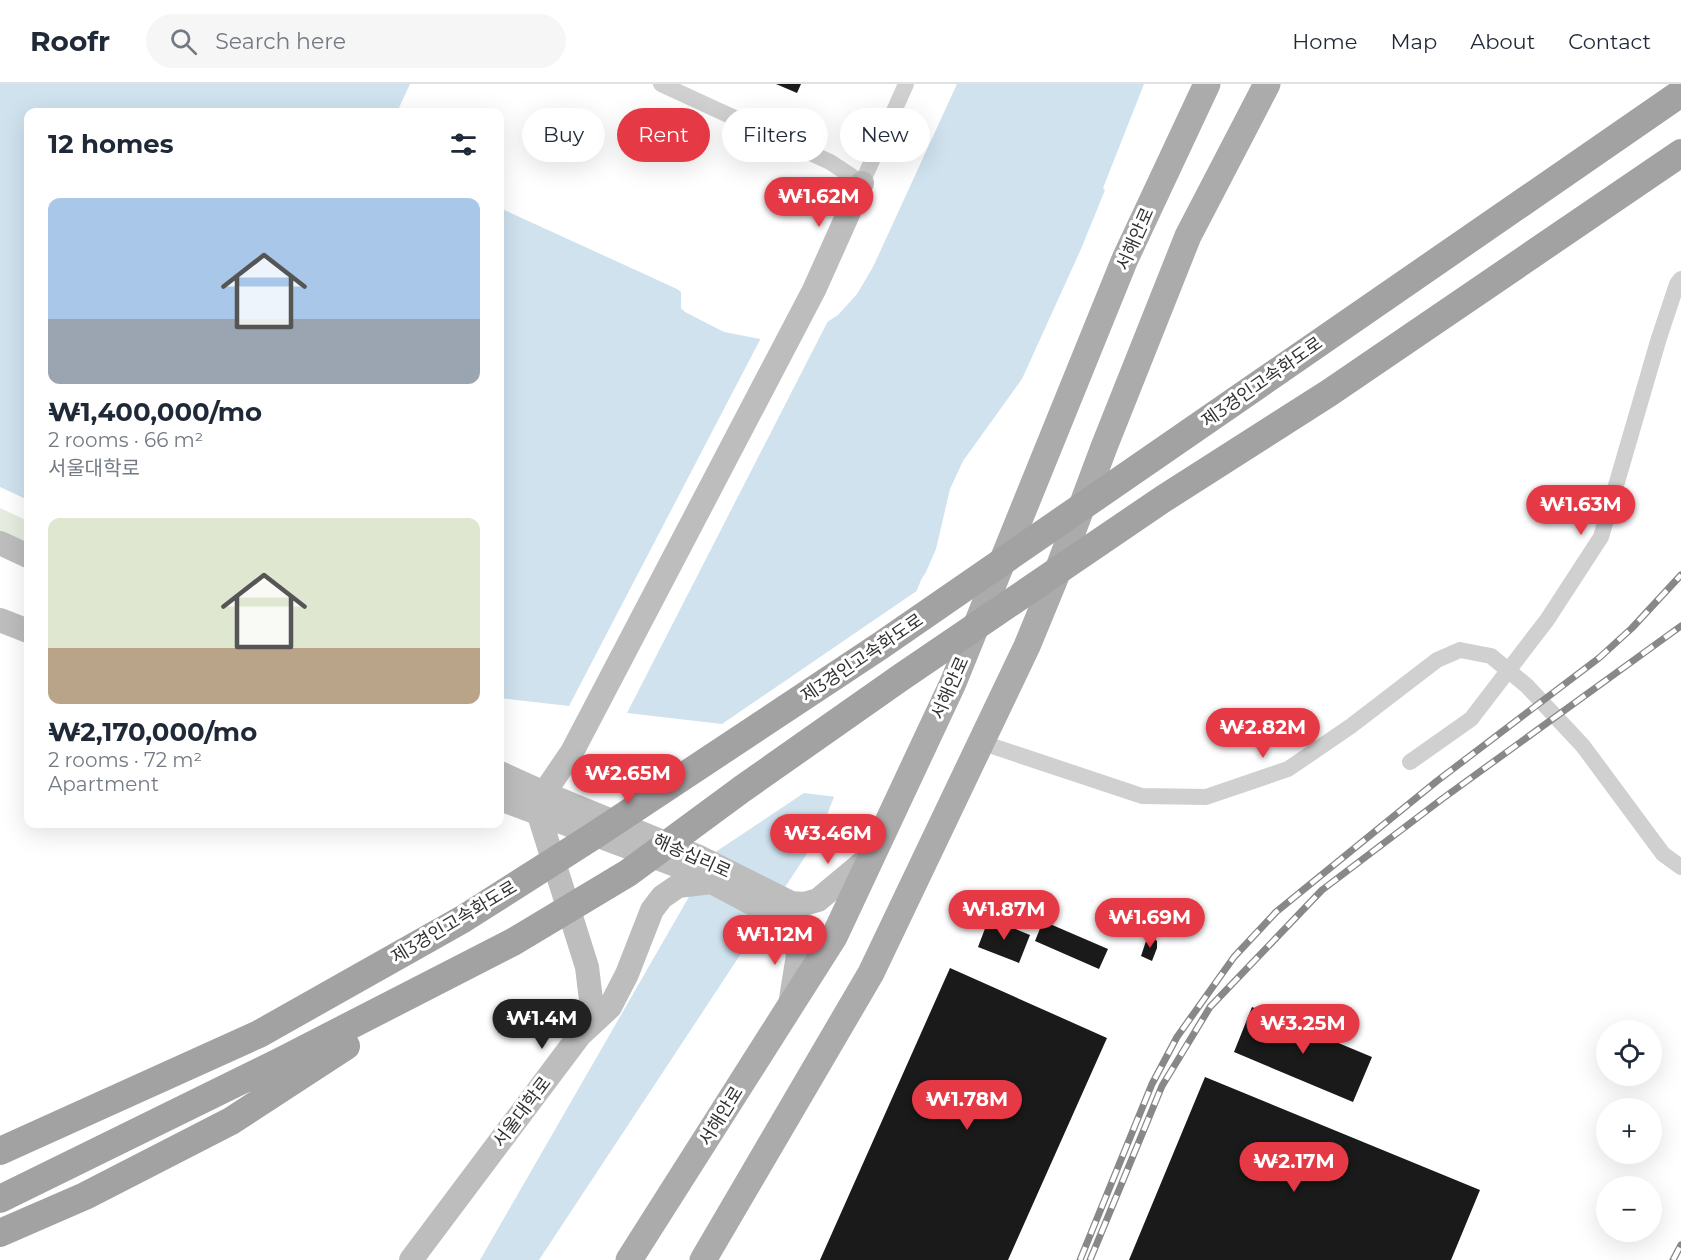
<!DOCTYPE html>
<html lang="en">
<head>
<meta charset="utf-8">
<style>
	body { margin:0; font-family:Montserrat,"Noto Sans KR",sans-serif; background:#f6f6f7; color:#1f2937; height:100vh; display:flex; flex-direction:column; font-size:22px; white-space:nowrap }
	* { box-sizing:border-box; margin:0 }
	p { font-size:20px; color:#747a83 }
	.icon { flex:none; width:33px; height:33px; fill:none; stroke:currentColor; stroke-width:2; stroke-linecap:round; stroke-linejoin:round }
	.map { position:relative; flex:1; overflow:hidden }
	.drawer { position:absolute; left:24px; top:24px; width:480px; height:720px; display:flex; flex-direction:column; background:#fff; border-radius:12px; box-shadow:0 6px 24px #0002 }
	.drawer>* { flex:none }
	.guide { position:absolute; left:522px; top:24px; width:570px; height:54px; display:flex; gap:12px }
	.fabs { position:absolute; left:1596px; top:936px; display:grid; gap:12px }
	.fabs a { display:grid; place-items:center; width:66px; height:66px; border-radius:50%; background:#fff; box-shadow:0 6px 24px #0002; font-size:30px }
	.price { position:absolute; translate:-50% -51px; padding:0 14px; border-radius:21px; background:#e63946; color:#fff; font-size:20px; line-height:39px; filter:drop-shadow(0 2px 3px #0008) }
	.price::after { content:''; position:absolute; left:50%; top:36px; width:18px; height:14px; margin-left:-9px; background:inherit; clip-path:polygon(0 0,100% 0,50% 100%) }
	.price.current { background:#222; color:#fff }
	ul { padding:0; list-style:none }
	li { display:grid; align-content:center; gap:12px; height:318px; padding:0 24px }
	li span { display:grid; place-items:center; height:186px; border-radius:12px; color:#555 }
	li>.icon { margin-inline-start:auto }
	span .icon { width:108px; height:108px; fill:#fffc; stroke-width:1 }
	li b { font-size:26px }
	h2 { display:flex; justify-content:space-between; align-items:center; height:72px; padding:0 24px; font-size:26px }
	.pill { padding:0 21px; border-radius:27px; background:#fff; box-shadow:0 6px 24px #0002; font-size:21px; line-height:54px }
	.pill.current { background:#e63946; color:#fff }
	header { display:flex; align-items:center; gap:36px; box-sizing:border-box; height:84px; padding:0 30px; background:#fff; border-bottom:2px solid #e0e1e3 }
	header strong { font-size:28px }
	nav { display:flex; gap:33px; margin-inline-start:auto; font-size:21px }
	.search { width:420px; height:54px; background:#f6f6f7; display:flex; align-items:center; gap:15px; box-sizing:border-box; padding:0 21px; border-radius:33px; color:#747a83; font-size:22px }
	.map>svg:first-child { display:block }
	.green { fill:#e6ecdf }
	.water { fill:#cfe2ee }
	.pier { fill:#fff }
	.building { fill:#1a1a1a }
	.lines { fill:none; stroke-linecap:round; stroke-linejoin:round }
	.minor { stroke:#d0d0d0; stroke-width:16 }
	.secondary { stroke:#bdbdbd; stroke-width:24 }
	.primary { stroke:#ababab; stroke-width:27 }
	.trunk { stroke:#a2a2a2; stroke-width:28 }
	.rail-casing { stroke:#888; stroke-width:7 }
	.rail { stroke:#fff; stroke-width:4.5; stroke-dasharray:14; stroke-linecap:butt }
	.labels { text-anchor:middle; stroke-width:6; stroke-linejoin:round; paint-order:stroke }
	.street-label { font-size:18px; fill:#333; stroke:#fff }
</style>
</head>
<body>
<header>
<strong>Roofr</strong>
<div class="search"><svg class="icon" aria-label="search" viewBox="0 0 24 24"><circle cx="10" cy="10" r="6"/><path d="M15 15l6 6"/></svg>Search here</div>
<nav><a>Home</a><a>Map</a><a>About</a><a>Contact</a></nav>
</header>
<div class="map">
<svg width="1681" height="1176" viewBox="0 0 1681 1176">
	<rect width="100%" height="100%" fill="#fff"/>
	<path class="green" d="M 0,424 L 28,437 L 28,461 L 0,448 Z"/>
	<path class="water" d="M 0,0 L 410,0 L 397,28 L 28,28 L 28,416 L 0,403 Z
		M 957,0 L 1144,0 L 1103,104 L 1105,106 L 1081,165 L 1022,295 L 963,377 L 950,405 L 936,465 L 926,488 L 921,496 L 818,753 L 539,1176 L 480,1176 L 732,738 L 638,689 C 627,692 619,689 612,682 L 609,643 L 595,623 L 500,632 L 500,124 L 677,205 L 681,208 L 681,224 L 685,228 L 724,248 L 765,256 L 815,246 L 838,231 L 857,210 L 873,183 Z"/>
	<path class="pier" d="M 830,233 L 627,629 L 722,640 L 921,504 L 837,713 L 804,709 L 708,773 L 728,739 L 642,695 L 648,690 L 612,686 L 603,677 L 596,661 L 597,654 L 605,642 L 605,638 L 593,625 L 585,624 L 560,650 L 549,656 L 540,654 L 500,635 L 500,614 L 569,622 L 762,252 L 794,250 L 814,243 Z"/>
	<path class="building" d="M 776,0 L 801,0 L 797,9 Z
		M 989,834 L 1030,851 L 1019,879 L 978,863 Z
		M 1043,837 L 1108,865 L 1099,885 L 1035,857 Z
		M 1152,852 L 1157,857 L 1157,864 L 1152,877 L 1141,872 L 1147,854 Z
		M 950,884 L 1107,954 L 1008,1176 L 820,1176 Z
		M 1252,923 L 1372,973 L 1353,1018 L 1234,968 Z
		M 1205,993 L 1480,1106 L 1451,1176 L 1129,1176 Z"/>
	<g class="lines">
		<path class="minor" d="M 661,0 L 830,78 L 862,99 L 906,0
			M 980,658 L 1142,712 L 1206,713 L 1288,685 L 1351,642 L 1437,576 L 1460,566 L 1491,572 L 1527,602 L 1583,662 L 1663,770 L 1681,783
			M 1410,678 L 1471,635 L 1547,536 L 1601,453 L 1659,254 L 1677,200 L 1681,195"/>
		<path class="secondary" d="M 0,459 L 28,472
			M 0,536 L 28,547
			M 500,689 L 544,709 L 697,772 L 791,819 L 804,820 L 818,816 L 872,771
			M 500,715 L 689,786 L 785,837 L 796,854 L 798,871 L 790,921
			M 538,728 L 544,709 L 572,668 L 814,206 L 862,99
			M 581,950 L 610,923 L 627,890 L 652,826 L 662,813 L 678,802 L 712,798
			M 411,1176 L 579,952 L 591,916 L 587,883 L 538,728"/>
		<path class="primary" d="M 629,1176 L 834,853 L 953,599 L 1125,175 L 1207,0
			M 703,1176 L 871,889 L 1027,562 L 1055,494 L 1104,363 L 1188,152 L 1267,0"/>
		<path class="trunk" d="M 0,1067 L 259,950 L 463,835 L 595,751 L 880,562 L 1681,9
			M 0,1115 L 281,977 L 513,858 L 628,789 L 742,705 L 900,594 L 1163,415 L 1329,309 L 1681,69
			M 0,1149 L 85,1112 L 231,1037 L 346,962"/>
		<g class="rail-casing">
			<path id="rail" d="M 1080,1176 L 1152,1000 L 1177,953 L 1234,873 L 1276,828 L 1437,697 L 1599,574 L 1632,544 L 1681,491
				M 1090,1176 L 1162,1002 L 1210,923 L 1322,806 L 1442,715 L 1681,542
				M 1673,1176 L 1681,1161"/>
		</g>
		<use href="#rail" class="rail"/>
	</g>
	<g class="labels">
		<g class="street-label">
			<text transform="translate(1135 155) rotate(-66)" y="6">서해안로</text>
			<text transform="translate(1262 298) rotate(-35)" y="6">제3경인고속화도로</text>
			<text transform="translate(862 574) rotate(-34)" y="6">제3경인고속화도로</text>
			<text transform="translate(950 604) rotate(-66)" y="6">서해안로</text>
			<text transform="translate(692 772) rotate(24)" y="6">해송십리로</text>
			<text transform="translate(454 838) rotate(-31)" y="6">제3경인고속화도로</text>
			<text transform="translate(522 1028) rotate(-53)" y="6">서울대학로</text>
			<text transform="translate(721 1032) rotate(-58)" y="6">서해안로</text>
		</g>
	</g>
</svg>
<div class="fabs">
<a><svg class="icon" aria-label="locate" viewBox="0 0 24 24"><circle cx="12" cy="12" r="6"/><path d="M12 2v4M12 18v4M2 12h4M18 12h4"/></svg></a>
<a>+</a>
<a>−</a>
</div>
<b class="price" style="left:819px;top:144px">₩1.62M</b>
<b class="price" style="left:1581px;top:452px">₩1.63M</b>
<b class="price" style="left:1263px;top:675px">₩2.82M</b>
<b class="price" style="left:628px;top:721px">₩2.65M</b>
<b class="price" style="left:828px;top:781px">₩3.46M</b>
<b class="price" style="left:1004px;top:857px">₩1.87M</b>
<b class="price" style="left:1150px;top:865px">₩1.69M</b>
<b class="price" style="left:775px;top:882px">₩1.12M</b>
<b class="price current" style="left:542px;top:966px">₩1.4M</b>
<b class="price" style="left:1303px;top:971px">₩3.25M</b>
<b class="price" style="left:967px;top:1047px">₩1.78M</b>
<b class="price" style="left:1294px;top:1109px">₩2.17M</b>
<div class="guide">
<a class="pill">Buy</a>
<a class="pill current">Rent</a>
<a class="pill">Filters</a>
<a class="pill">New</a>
</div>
<section class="drawer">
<h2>12 homes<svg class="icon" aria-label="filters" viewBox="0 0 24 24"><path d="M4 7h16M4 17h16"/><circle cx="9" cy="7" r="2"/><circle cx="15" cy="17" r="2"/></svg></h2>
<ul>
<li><span style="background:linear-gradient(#a9c7e8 65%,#9aa5b1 0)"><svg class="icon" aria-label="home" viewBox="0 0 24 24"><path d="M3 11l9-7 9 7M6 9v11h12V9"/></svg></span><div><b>₩1,400,000/mo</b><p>2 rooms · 66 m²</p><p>서울대학로</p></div></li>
<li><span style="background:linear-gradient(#dfe7d0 70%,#b9a48a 0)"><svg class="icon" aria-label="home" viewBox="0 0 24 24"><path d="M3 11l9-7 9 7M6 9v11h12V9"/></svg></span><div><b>₩2,170,000/mo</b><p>2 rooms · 72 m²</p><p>Apartment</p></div></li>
</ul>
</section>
</div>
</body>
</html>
